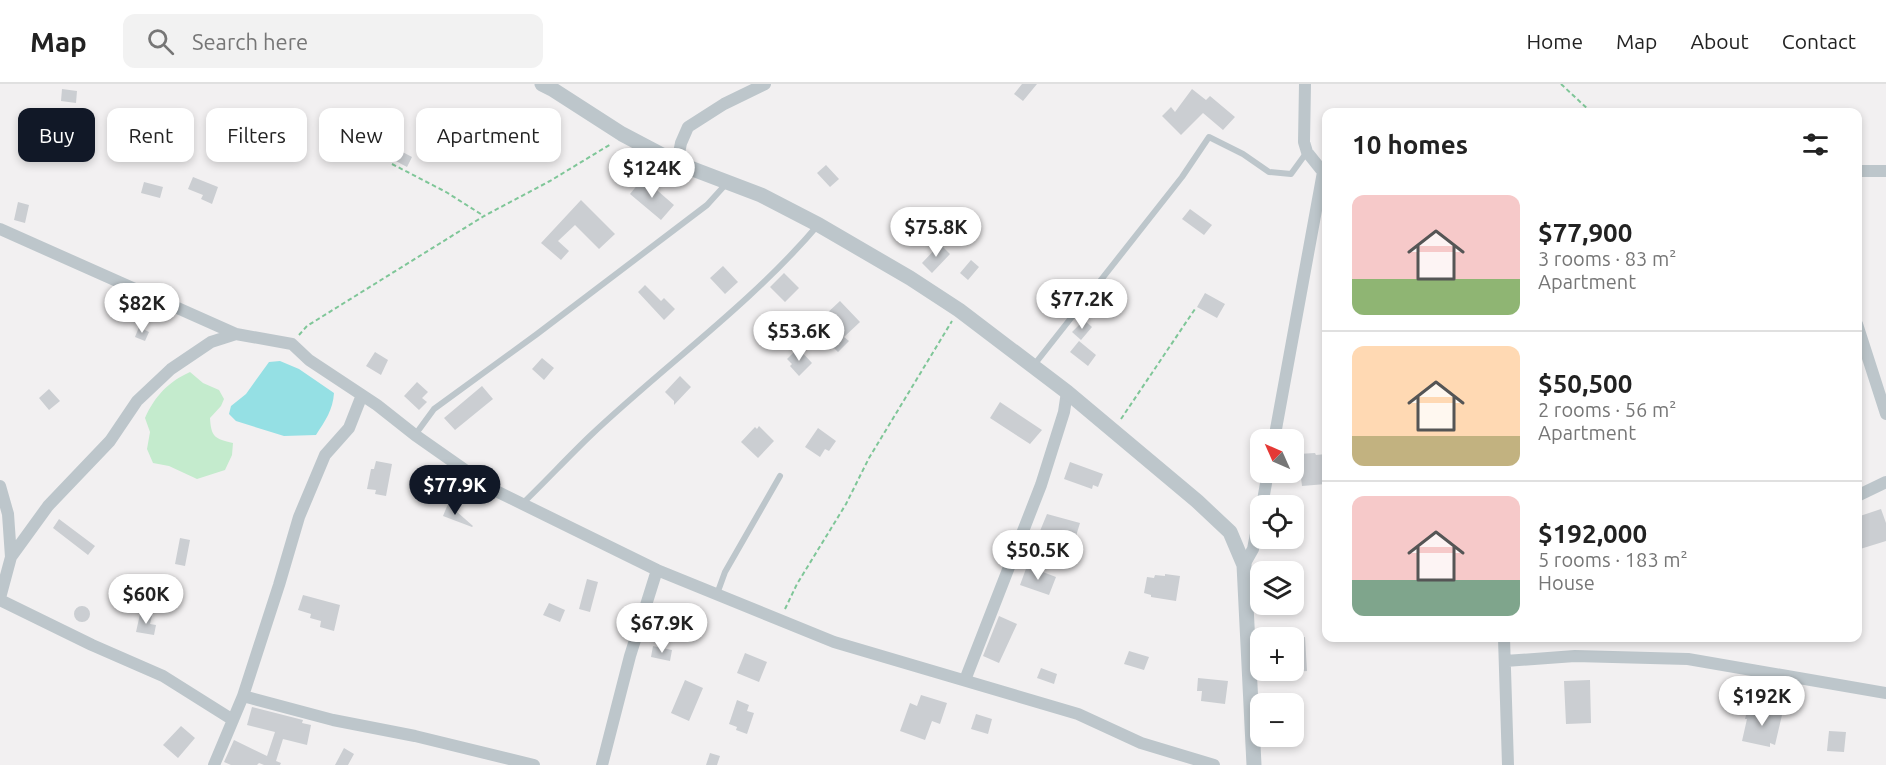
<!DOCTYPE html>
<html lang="en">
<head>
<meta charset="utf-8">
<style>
	body { margin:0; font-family:Ubuntu,sans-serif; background:#f2f2f2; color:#222; height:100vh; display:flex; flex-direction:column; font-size:22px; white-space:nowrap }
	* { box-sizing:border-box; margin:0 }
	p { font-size:20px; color:#767676 }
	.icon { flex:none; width:33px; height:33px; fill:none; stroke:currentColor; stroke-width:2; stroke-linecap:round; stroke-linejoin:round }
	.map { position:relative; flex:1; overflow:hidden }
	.details { position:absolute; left:1322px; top:24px; width:540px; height:534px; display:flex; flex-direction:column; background:#fff; border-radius:12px; box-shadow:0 3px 9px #0003 }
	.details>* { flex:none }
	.top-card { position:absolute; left:18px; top:24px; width:570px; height:54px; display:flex; gap:12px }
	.needle { width:39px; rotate:315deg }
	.controls { position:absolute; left:1250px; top:345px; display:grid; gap:12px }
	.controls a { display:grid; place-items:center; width:54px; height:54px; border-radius:12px; background:#fff; box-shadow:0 3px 9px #0003; font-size:30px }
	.price { position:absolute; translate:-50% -51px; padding:0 14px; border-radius:21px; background:#fff; color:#222; font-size:20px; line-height:39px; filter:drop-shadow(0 2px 3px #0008) }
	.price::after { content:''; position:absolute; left:50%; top:36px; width:18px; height:14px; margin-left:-9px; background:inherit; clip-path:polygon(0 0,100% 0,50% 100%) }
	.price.selected { background:#111827; color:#fff }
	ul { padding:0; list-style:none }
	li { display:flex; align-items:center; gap:18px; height:150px; padding:0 30px }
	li+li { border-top:2px solid #e0e0e0 }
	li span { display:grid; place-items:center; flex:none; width:168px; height:120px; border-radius:12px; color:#555 }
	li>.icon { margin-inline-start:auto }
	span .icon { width:72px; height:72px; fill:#fffc; stroke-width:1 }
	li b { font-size:26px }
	h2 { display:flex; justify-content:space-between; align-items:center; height:72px; padding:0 30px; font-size:26px }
	.chip { padding:0 21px; border-radius:12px; background:#fff; box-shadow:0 3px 9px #0003; font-size:21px; line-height:54px }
	.chip.selected { background:#111827; color:#fff }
	header { display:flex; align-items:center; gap:36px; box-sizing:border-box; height:84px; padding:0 30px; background:#fff; border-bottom:2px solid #e0e0e0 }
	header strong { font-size:28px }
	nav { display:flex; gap:33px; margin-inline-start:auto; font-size:21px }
	.search { width:420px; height:54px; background:#f2f2f2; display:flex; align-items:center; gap:15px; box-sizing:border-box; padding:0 21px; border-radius:12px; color:#767676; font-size:22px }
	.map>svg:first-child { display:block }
	.green { fill:#c4ebcd }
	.water { fill:#95e0e4 }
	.building { fill:#cbced2 }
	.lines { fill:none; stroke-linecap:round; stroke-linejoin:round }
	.path { stroke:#7fc698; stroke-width:2; stroke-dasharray:4.5 3; stroke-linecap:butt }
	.service { stroke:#bdc6cb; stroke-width:6 }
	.minor { stroke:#bdc6cb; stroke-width:12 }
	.tertiary { stroke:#bdc6cb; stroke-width:15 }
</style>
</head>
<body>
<header>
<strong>Map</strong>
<div class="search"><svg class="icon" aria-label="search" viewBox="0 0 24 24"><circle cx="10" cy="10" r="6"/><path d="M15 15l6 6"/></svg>Search here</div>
<nav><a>Home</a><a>Map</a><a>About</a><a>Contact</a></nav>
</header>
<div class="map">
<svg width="1886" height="681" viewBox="0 0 1886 681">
	<rect width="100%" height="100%" fill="#f2f0f1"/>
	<path class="green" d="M 190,288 L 203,299 L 219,306 L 224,315 L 221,322 L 210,334 C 211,353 215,355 233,359 L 232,371 L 225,386 L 197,395 L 169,382 L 153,379 L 147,365 L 150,348 L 145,334 C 155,312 168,298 190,288 Z"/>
	<path class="water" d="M 280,277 L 299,285 L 334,309 C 333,326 325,337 316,351 L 284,352 L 236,337 L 229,330 L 231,322 L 246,310 L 269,278 Z"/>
	<path class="building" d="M 1022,0 L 1037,0 L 1023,17 L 1014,10 Z
		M 62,5 L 77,7 L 76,19 L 61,17 Z
		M 1192,5 L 1206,16 L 1210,12 L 1235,33 L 1223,46 L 1203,29 L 1181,51 L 1162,32 L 1171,23 L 1175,28 Z
		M 395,64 L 412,73 L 407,83 L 390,74 Z
		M 826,81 L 839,95 L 830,103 L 817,89 Z
		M 193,93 L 218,103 L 212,120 L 201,115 L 203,111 L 188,105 Z
		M 643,94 L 674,121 L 661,136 L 630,110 Z
		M 144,98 L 163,103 L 160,114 L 141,109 Z
		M 581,116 L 615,150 L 599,165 L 575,141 L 558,157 L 569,167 L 561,176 L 541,159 Z
		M 18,118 L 29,121 L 25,139 L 14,136 Z
		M 1190,125 L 1212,141 L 1204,151 L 1182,135 Z
		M 940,160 L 950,170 L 932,189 L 922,179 Z
		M 971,176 L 979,183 L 968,196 L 960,189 Z
		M 723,182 L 738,198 L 725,210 L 710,194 Z
		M 784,189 L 799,204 L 785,218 L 770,203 Z
		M 645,201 L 661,217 L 664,214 L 675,225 L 664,236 L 638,208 Z
		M 1205,209 L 1225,220 L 1217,234 L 1197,223 Z
		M 840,217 L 860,238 L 844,253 L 849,257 L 838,268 L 825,255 L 821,259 L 813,251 L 829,235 L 825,231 Z
		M 1084,236 L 1092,243 L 1081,256 L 1072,248 Z
		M 795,242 L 806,252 L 798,259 L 788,249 Z
		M 139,243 L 149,248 L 145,257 L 135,253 Z
		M 1079,257 L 1096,271 L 1088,282 L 1070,268 Z
		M 798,264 L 812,279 L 799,292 L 790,282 L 792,280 L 787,275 Z
		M 375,268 L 388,276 L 381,291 L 366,282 Z
		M 542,274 L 554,284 L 544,296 L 532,285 Z
		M 680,292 L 691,303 L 674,321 L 674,317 L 665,308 Z
		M 417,298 L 428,308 L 422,314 L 427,318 L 419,326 L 404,312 Z
		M 482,302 L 493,315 L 455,346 L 444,334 Z
		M 49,305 L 60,317 L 49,326 L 39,314 Z
		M 1000,318 L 1042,346 L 1030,360 L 990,334 Z
		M 759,342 L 774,357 L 758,374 L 741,358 L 755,343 L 757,345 Z
		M 818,344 L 836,357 L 829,367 L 825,365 L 820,373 L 805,363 Z
		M 1315,369 L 1316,371 L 1326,370 L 1326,400 L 1302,402 L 1298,370 Z
		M 376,377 L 392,380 L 386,412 L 375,410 L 376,406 L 367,405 L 371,385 L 374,385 Z
		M 1070,378 L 1103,390 L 1098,403 L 1093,401 L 1092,405 L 1064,395 Z
		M 433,388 L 447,396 L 439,411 L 429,406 L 432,400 L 428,397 Z
		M 448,420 L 473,442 L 472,443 L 443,432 Z
		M 1881,425 L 1886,439 L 1886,457 L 1857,466 L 1857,433 Z
		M 1047,430 L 1080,439 L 1076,452 L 1067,448 L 1063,456 L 1040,447 Z
		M 59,435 L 95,462 L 88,471 L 53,444 Z
		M 180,454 L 190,456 L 185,482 L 175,480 Z
		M 1027,482 L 1056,493 L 1049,511 L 1020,501 Z
		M 1165,490 L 1180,492 L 1176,517 L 1151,513 L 1151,511 L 1144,509 L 1147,493 L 1154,494 L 1155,491 L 1165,492 Z
		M 587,495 L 598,498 L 590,528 L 579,525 Z
		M 303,511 L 340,521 L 334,547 L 320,543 L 321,537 L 310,534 L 311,530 L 298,526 Z
		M 549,519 L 565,526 L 560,538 L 543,531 Z
		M74 530a8 8 0 1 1 16 0a8 8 0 1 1-16 0Z
		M 140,530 L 152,532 L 150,540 L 156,541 L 154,551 L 136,548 Z
		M 999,532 L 1017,540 L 999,579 L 983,572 Z
		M 1305,553 L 1307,587 L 1293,588 L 1293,554 Z
		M 653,562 L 672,566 L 670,577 L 651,573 Z
		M 1129,567 L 1149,573 L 1144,586 L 1124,580 Z
		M 745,569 L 767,578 L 759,598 L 737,589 Z
		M 1041,584 L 1057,590 L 1054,600 L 1037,594 Z
		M 1198,594 L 1228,597 L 1225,620 L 1201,617 L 1202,607 L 1197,607 Z
		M 685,596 L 703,604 L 689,637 L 671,629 Z
		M 1590,596 L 1591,639 L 1566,640 L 1564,597 Z
		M 921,611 L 947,619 L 940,640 L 932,637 L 925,656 L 900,647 L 910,619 L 917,622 Z
		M 737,616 L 749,621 L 747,627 L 754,629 L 747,650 L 736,646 L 737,643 L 729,640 Z
		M 252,623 L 303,636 L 302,639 L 311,641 L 307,661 L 283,655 L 276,677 L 281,679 L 280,681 L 264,681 L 259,679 L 257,681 L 231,681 L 224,678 L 234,656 L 267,672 L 275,648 L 247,641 Z
		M 1748,623 L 1782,631 L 1775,661 L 1770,659 L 1770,663 L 1742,657 L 1747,635 L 1745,635 Z
		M 976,630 L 992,635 L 988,650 L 971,645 Z
		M 181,642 L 195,654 L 178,674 L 163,661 Z
		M 1829,647 L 1846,648 L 1844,668 L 1827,667 Z
		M 344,664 L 354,670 L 348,681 L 335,681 Z
		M 710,669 L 720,672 L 717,681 L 706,681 Z"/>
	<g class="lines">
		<path class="path" d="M 1561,0 L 1591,28
			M 392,80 L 446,108 L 484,132
			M 299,251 L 307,242 L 484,132 L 550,97 L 611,60
			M 1121,335 L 1195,225
			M 785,525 L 797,500 L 846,420 L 869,374 L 952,237"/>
		<path class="service" d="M 1034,281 L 1182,93 L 1209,53 L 1243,70 L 1269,88 L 1291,90 L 1307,68
			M 415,351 L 434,325 L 537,250 L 707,121 L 726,100
			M 522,420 C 545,398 567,374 590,352 C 665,281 751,220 818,141
			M 717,510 L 725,488 L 780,392"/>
		<path class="minor" d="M 1305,0 L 1304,58 L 1307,68 L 1323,88
			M 677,79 L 681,59 L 688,43 L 724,20 L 765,0
			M 1857,87 L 1886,87
			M 0,145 L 236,250 L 292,260 L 309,276 L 377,321 L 415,351 L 492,405 L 657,486 L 834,558 L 1078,630 L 1141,659 L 1214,681
			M 1857,240 L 1886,330
			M 1274,356 L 1323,88 L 1326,85
			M 0,402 L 8,430 L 11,473 L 0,514
			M 1857,412 L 1886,398
			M 1262,422 L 1268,388
			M 11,473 L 48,422 L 110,357 L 137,317 L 171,285 L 211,258 L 236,250
			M 1244,481 L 1253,465 L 1260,430
			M 0,516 L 92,561 L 163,592 L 233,636
			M 1504,554 L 1508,681
			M 1505,577 L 1575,572 L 1688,575 L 1886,609
			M 965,596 L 1041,401 L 1064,328 L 1067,308
			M 243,612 L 333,636 L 415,652 L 534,681
			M 214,681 L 243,612 L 279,501 L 299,433 L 325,371 L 349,344 L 362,311
			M 602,681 L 630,572 L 657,486"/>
		<path class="tertiary" d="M 542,0 L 552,5 L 622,50 L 677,79 L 761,111 L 819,141 L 910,194 L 959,226 L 1067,308 L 1197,417 L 1230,448 L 1244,481 L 1254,681"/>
	</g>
</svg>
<div class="controls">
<a><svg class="needle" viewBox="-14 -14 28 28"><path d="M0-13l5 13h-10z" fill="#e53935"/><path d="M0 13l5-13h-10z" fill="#767676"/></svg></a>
<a><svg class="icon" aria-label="locate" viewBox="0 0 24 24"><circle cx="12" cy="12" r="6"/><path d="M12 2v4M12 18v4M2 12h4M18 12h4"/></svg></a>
<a><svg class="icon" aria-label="layers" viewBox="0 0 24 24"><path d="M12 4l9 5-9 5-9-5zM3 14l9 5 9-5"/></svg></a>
<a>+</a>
<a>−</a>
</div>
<b class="price" style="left:652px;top:115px">$124K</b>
<b class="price" style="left:936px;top:174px">$75.8K</b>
<b class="price" style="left:1082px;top:246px">$77.2K</b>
<b class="price" style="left:142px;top:250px">$82K</b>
<b class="price" style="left:799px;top:278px">$53.6K</b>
<b class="price selected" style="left:455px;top:432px">$77.9K</b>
<b class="price" style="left:1038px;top:497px">$50.5K</b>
<b class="price" style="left:146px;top:541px">$60K</b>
<b class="price" style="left:662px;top:570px">$67.9K</b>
<b class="price" style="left:1762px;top:643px">$192K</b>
<div class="top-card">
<a class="chip selected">Buy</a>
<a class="chip">Rent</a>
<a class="chip">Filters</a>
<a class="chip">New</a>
<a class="chip">Apartment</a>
</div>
<section class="details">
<h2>10 homes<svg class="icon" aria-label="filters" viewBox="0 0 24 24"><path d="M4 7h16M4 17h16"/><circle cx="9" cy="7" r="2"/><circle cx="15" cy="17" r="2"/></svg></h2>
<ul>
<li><span style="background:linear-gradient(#f6c9c9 70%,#8fb573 0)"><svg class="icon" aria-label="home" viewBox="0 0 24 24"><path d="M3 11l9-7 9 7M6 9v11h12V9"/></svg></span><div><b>$77,900</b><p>3 rooms · 83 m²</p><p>Apartment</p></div></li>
<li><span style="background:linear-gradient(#ffd9b3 75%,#c2b280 0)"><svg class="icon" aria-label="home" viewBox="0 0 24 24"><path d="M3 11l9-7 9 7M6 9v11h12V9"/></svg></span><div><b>$50,500</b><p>2 rooms · 56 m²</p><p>Apartment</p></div></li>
<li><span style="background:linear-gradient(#f6c9c9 70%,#7fa58c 0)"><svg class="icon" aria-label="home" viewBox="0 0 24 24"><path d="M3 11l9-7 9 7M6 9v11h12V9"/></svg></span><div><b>$192,000</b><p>5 rooms · 183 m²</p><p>House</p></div></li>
</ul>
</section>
</div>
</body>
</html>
